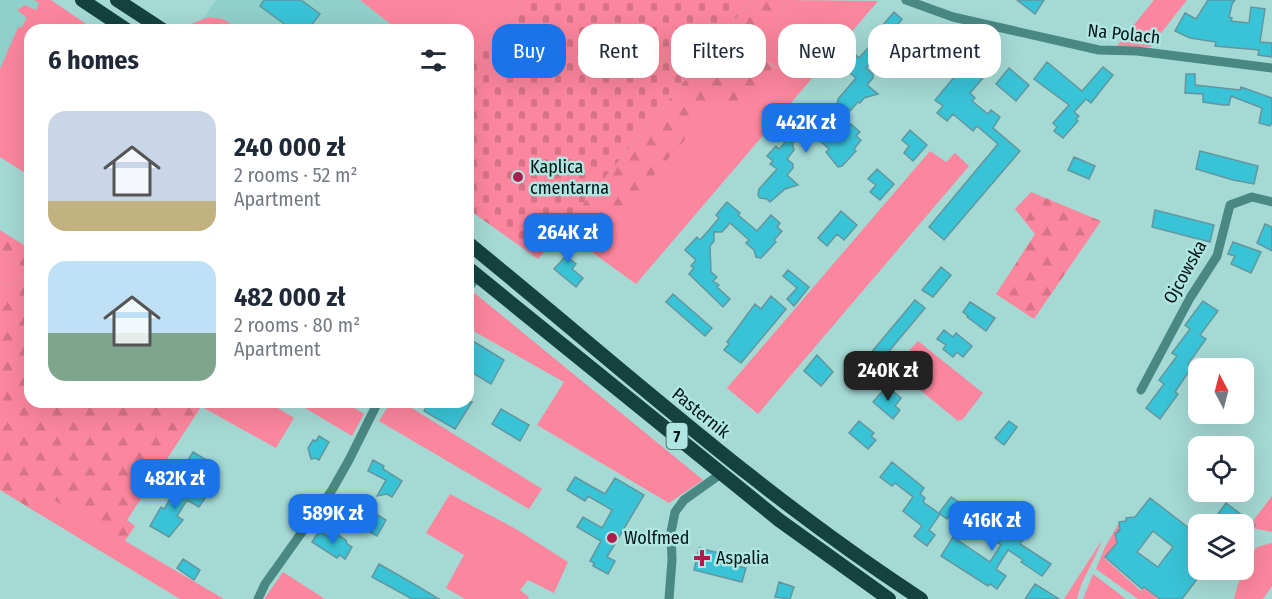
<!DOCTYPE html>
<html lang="en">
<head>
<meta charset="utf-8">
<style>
	body { margin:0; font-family:"Fira Sans Condensed",sans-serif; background:#f2f2f3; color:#1f2937; height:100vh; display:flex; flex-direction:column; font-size:22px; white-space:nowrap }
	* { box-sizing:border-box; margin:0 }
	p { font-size:20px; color:#747a83 }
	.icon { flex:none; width:33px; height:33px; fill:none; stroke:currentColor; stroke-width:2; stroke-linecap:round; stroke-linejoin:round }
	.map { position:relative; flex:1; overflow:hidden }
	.drawer { position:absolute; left:24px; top:24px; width:450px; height:384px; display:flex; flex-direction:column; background:#fff; border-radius:18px; box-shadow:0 6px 24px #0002 }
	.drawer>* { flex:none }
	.top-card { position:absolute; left:492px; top:24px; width:570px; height:54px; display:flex; gap:12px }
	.needle { width:39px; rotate:353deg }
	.buttons { position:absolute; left:1188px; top:358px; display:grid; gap:12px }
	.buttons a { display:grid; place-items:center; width:66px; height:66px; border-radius:12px; background:#fff; box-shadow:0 6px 24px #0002; font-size:30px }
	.price { position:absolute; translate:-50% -51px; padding:0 14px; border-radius:12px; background:#1a73e8; color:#fff; font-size:20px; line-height:39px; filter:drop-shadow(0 2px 3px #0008) }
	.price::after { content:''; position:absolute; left:50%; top:36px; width:18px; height:14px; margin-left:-9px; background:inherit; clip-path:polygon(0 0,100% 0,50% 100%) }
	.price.current { background:#222; color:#fff }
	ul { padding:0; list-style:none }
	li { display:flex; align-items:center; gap:18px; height:150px; padding:0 24px }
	li span { display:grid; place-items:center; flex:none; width:168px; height:120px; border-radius:18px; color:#555 }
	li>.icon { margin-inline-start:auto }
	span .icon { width:72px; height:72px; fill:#fffc; stroke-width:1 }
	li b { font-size:26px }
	h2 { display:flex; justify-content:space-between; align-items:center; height:72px; padding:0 24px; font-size:26px }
	.pill { padding:0 21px; border-radius:18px; background:#fff; box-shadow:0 6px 24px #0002; font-size:21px; line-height:54px }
	.pill.current { background:#1a73e8; color:#fff }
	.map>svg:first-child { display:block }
	.built { fill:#90d0ca }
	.green { fill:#fc869d }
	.forest { fill:url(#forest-firs) }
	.cemetery { fill:url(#cemetery-stones) }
	.building { fill:#39c3d7; stroke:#63969e; stroke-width:1.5; fill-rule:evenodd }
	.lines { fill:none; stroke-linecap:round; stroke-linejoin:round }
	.minor { stroke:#498883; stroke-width:9 }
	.primary { stroke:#14423f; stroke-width:14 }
	.poi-dot { fill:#ae1c4c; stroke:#b0e6e1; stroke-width:2 }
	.labels { text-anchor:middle; stroke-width:5; stroke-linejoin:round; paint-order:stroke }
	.shield { fill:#b0e6e1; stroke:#365451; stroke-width:1.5 }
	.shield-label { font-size:16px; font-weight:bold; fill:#021513 }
	.street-label { font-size:18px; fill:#021513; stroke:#b0e6e1 }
	.poi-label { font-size:18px; fill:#021513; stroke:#b0e6e1; text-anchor:start }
</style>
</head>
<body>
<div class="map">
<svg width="1272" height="599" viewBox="0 0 1272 599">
	<defs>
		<pattern id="forest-firs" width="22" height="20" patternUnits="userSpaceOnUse" patternTransform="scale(1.5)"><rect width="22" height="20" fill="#fc869d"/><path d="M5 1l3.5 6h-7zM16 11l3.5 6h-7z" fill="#d67386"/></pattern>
		<pattern id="cemetery-stones" width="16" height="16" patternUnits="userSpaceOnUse" patternTransform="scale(1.5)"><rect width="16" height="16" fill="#fc869d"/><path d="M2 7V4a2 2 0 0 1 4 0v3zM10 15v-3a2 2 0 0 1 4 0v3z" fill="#d67386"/></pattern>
	</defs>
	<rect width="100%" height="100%" fill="#a4d9d4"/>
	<path class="built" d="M 0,0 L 50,0 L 30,30 L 0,92 Z
		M 216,0 L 360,0 L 398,30 L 195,30 Z"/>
	<path class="green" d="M 34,0 L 51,0 L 95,30 L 30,30 L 30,176 L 0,157 L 0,69 L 17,30 L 18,27 L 21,28 L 27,18 L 17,10 L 25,5 L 36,10 L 39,3 Z
		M 360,0 L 525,0 L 468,66 L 468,30 L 398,30 Z
		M 783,0 L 878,1 L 636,284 L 593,253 L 596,242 L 715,104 L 777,68 L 763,59 L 759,42 L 785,5 Z
		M 1154,0 L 1187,0 L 1150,47 L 1117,46 Z
		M 209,17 L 223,19 L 240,30 L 189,29 L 188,25 Z
		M 930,151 L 946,162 L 955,153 L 969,166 L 758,414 L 727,388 Z
		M 0,249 L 25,270 L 9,287 L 0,282 Z
		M 472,291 L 703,480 L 669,503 L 537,425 L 564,382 L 468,328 L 468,294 Z
		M 918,341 L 983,393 L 963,419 L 958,421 L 893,368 Z
		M 193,402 L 268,402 L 294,418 L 276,448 Z
		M 295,402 L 345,402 L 364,414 L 352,436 Z
		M 391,402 L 402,402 L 542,489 L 529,509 L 379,421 Z
		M 40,491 L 224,599 L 180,599 L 31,509 Z
		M 450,494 L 516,529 L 568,562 L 554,593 L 528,580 L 520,590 L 529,597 L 528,599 L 465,599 L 446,588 L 464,555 L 426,533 Z
		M 1272,496 L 1272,532 L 1252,528 L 1254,523 L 1253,521 Z
		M 1119,523 L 1120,530 L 1118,530 L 1122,541 L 1115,545 L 1105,559 L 1141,591 L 1144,588 L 1158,599 L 1138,599 L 1096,569 L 1105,547 Z
		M 1102,540 C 1095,561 1081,579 1077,599 L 1064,599 Z
		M 1272,543 L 1272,586 L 1263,599 L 1234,599 C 1237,587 1247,552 1258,547 C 1262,545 1268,544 1272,543 Z
		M 283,572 L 325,599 L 264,599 Z
		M 1093,574 L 1126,599 L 1083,599 Z"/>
	<path class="forest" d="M 751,0 L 783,0 L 785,5 L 759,42 L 763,59 L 777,69 L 739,110 L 715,105 L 596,242 L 565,226 Z
		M 1031,192 L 1101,221 L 1034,319 L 996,294 L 1035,234 L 1015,209 Z
		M 0,230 L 30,249 L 30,402 L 193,402 L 201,407 L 127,520 L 135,526 L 125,541 L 40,492 L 31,509 L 0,490 L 0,282 L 9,287 L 25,270 L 0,249 Z"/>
	<path class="cemetery" d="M 525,0 L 751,0 L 538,259 L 468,209 L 468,66 Z"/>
	<path class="building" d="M 264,0 L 301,0 L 320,14 L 308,30 L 284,30 L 287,26 L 260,6 Z
		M 1017,0 L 1044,0 L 1035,14 Z
		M 1208,0 L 1235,0 L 1232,4 L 1229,17 L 1232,18 L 1231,21 L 1249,23 L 1251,7 L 1265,9 L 1260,42 L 1272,43 L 1272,57 L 1258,55 L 1259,50 L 1215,46 L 1216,42 L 1190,38 L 1175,31 L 1185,13 L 1196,19 Z
		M 894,12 L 902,19 L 895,28 L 899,31 L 897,33 L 916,50 L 934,29 L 944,37 L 936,45 L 941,50 L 934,58 L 936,60 L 921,76 L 915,74 L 913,68 L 906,62 L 909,58 L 890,41 L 881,51 L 872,50 L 874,59 L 866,68 L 873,74 L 873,78 L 867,85 L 878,94 L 864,98 L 860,103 L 858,102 L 850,111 L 847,108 L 840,108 L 837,105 L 838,99 L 856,78 L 850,73 L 852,71 L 847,66 L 856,55 L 859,58 L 879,36 L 875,34 Z
		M 1047,62 L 1082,91 L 1103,67 L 1113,75 L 1091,103 L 1086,99 L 1074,112 L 1079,116 L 1076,119 L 1078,121 L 1063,138 L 1054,131 L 1057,127 L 1053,123 L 1069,105 L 1034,79 Z
		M 1009,68 L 1029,85 L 1016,101 L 996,84 Z
		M 960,70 L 968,77 L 973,70 L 983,78 L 970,93 L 975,98 L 972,101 L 988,114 L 991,110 L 1000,117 L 993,128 L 1020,151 L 944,240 L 929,227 L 998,144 L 977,126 L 973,131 L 953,114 L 947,121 L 937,113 L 943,106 L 935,100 Z
		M 1186,74 L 1195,74 L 1195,85 L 1240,90 L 1241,87 L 1272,98 L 1272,123 L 1270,126 L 1259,123 L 1262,108 L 1231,96 L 1229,105 L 1223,105 L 1203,102 L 1203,94 L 1185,93 Z
		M 807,111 L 819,122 L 817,124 L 836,140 L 851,124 L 860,132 L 856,136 L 861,140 L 854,149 L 856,151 L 842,166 L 838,167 L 826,152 L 829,149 L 810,132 L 802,141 L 792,142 L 794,150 L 787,159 L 793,164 L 793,168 L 787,175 L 798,185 L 785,189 L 770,202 L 767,199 L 760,198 L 758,195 L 759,189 L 777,169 L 770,164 L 773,161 L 767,156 L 776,146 L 779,149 L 799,127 L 796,124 Z
		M 910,130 L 927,145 L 913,161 L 904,153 L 909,146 L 902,140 Z
		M 1200,151 L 1258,166 L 1254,184 L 1233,180 L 1196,169 Z
		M 1074,157 L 1095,166 L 1089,179 L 1068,170 Z
		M 877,169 L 894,184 L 880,200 L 870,192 L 876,185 L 868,179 Z
		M 727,202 L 740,213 L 738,215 L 757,231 L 771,215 L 780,223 L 777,227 L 782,231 L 774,240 L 776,242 L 761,258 L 756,257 L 754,250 L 746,243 L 749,240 L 730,223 L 722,232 L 714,232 L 714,241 L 710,246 L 711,272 L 717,277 L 713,281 L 719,285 L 717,287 L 730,299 L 723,307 L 689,274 L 694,268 L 691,266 L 696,260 L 685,250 L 697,237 L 700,240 L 709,230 L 719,218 L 716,215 Z
		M 1155,210 L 1214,225 L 1210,242 L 1152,227 Z
		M 841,211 L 857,225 L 844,240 L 837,234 L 827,246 L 818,238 Z
		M 1265,224 L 1272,227 L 1272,251 L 1257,243 Z
		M 570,238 L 574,250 L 567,257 L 576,264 L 572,269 L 583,278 L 576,287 L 554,269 L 565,257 L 556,245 Z
		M 1233,242 L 1261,252 L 1251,273 L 1231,264 L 1235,256 L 1228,254 Z
		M 941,267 L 951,275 L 933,297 L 922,290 Z
		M 788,270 L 809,287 L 794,306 L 787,299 L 797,288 L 783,276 Z
		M 673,294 L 712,328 L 705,336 L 666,302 Z
		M 771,296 L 786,309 L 741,363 L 724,350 L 729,344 L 727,342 L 755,304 L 761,309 Z
		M 915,300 L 925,308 L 865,380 L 855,372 Z
		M 1203,301 L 1218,311 L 1200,335 L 1206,339 L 1188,364 L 1192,367 L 1175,392 L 1178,394 L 1160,419 L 1146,408 L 1164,384 L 1159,380 L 1177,356 L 1172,353 L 1190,329 L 1185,325 Z
		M 970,302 L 995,318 L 986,331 L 967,317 L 968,316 L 963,312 Z
		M 944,330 L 953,337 L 956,333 L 972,346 L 963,357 L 957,352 L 953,357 L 943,349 L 946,345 L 937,339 Z
		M 468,338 L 504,360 L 491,384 L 468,370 Z
		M 817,355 L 833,372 L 821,386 L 804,371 Z
		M 887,386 L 901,398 L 895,406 L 900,410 L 893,419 L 873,402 Z
		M 429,402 L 472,402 L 455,429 L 424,411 Z
		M 501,409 L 529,425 L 520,441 L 492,424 Z
		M 859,421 L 874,433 L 871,436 L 876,440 L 868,449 L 849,433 Z
		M 1009,421 L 1017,427 L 1004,445 L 995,438 Z
		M 319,436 L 329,442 L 319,460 L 315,458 L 311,459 L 308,448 L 313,440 L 316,441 Z
		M 193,452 L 218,467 L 211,478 L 205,475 L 204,477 L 195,472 L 197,469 L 186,463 Z
		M 373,460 L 384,466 L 383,469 L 402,481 L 392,497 L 387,494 L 377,496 L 386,480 L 368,471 Z
		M 892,462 L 924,488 L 920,494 L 925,498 L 923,502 L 940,514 L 929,530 L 935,535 L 927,546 L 914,536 L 922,526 L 903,511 L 913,497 L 895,483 L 892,486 L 880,477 Z
		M 575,477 L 605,494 L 615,478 L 644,495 L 607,557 L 615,561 L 608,574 L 593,566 L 594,563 L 590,561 L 601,541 L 577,527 L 583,517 L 602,528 L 612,510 L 588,496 L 585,501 L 567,490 Z
		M 181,482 L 205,498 L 199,507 L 187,500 L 177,516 L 183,520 L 169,537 L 150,526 L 161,507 L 164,509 Z
		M 951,497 L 959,502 L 947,519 L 939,513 Z
		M 1150,498 L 1198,535 L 1198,570 L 1204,570 L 1182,599 L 1160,599 L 1144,587 L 1142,589 L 1105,557 L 1117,543 L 1115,533 L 1119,532 L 1118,530 L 1120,530 L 1119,522 L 1126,521 L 1126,518 L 1135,517 ZM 1153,531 L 1173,547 L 1158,567 L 1137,552 Z
		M 1226,503 L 1255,525 L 1210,525 Z
		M 983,508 L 1007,526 L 1005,528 L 1023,540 L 1020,544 L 1051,564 L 1042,576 L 1021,562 L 1023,560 L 1008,550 L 996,569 L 1006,576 L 997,589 L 990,584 L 988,586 L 941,556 L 953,537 L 990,562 L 1001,545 L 983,532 L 981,535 L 969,527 Z
		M 367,509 L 386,520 L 377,536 L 357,525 Z
		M 319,531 L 329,537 L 331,534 L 336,537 L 338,535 L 346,540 L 347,544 L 352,547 L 345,559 L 340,555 L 337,558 L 312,542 Z
		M 699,548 L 735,557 L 733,565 L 746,568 L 742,582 L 694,570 Z
		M 183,559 L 200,570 L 194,580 L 177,568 Z
		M 379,564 L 419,587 L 439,599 L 412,599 L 372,577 Z
		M 779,582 L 794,587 L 790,599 L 775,597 Z
		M 1035,584 L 1059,599 L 1025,599 Z"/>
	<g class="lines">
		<path class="minor" d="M 906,0 L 953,17 L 1099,50 L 1137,51 L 1272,68
			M 468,288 L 478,276
			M 1141,390 L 1190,298 L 1217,256 L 1230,205 L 1252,197 L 1272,202
			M 258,599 L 265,584 L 332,490 L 349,460 L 378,402
			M 669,599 L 672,560 L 671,532 L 675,512 L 684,500 L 722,473"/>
		<path class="primary" d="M 82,0 L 127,30
			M 117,0 L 163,30
			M 468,243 C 617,364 759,494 921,599
			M 468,268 L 779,520 L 889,599"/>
	</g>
	<g class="poi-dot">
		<circle cx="518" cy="177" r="6"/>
		<circle cx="612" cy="538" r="6"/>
		<path d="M699 549h6v6h6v6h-6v6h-6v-6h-6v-6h6z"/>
	</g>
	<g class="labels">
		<rect class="shield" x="666.5" y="423" width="21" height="26" rx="4.5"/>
		<g class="shield-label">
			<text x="677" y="442">7</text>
		</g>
		<g class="street-label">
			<text transform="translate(1124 34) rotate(6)" y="6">Na Polach</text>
			<text transform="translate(1185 272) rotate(-61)" y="6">Ojcowska</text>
			<text transform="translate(701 413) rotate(39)" y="6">Pasternik</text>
		</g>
		<g class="poi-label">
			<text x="530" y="173">Kaplica<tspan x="530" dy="21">cmentarna</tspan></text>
			<text x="624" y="544">Wolfmed</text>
			<text x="716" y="564">Aspalia</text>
		</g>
	</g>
</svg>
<div class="buttons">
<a><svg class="needle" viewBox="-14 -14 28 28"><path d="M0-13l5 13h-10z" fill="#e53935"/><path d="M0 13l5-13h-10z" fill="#747a83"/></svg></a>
<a><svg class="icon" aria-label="locate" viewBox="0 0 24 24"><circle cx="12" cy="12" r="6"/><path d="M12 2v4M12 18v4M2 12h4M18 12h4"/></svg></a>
<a><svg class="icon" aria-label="layers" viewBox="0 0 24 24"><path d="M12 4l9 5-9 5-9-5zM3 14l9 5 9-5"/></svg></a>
</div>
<b class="price" style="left:806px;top:154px">442K zł</b>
<b class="price" style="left:568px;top:264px">264K zł</b>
<b class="price current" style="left:888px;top:402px">240K zł</b>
<b class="price" style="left:175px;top:510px">482K zł</b>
<b class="price" style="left:333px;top:545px">589K zł</b>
<b class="price" style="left:992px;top:552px">416K zł</b>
<div class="top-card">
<a class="pill current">Buy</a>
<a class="pill">Rent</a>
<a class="pill">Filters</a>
<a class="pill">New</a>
<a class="pill">Apartment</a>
</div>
<section class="drawer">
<h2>6 homes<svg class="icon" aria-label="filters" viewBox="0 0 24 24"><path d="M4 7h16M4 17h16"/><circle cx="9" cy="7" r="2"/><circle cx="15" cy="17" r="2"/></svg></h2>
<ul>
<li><span style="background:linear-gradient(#c9d6e8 75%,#c2b280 0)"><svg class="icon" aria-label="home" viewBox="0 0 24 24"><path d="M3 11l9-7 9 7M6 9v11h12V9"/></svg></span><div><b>240 000 zł</b><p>2 rooms · 52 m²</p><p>Apartment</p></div></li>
<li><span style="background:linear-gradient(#bfe0f5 60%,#7fa58c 0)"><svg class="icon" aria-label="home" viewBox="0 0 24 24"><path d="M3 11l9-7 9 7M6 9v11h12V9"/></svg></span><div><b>482 000 zł</b><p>2 rooms · 80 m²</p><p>Apartment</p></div></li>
</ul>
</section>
</div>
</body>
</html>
